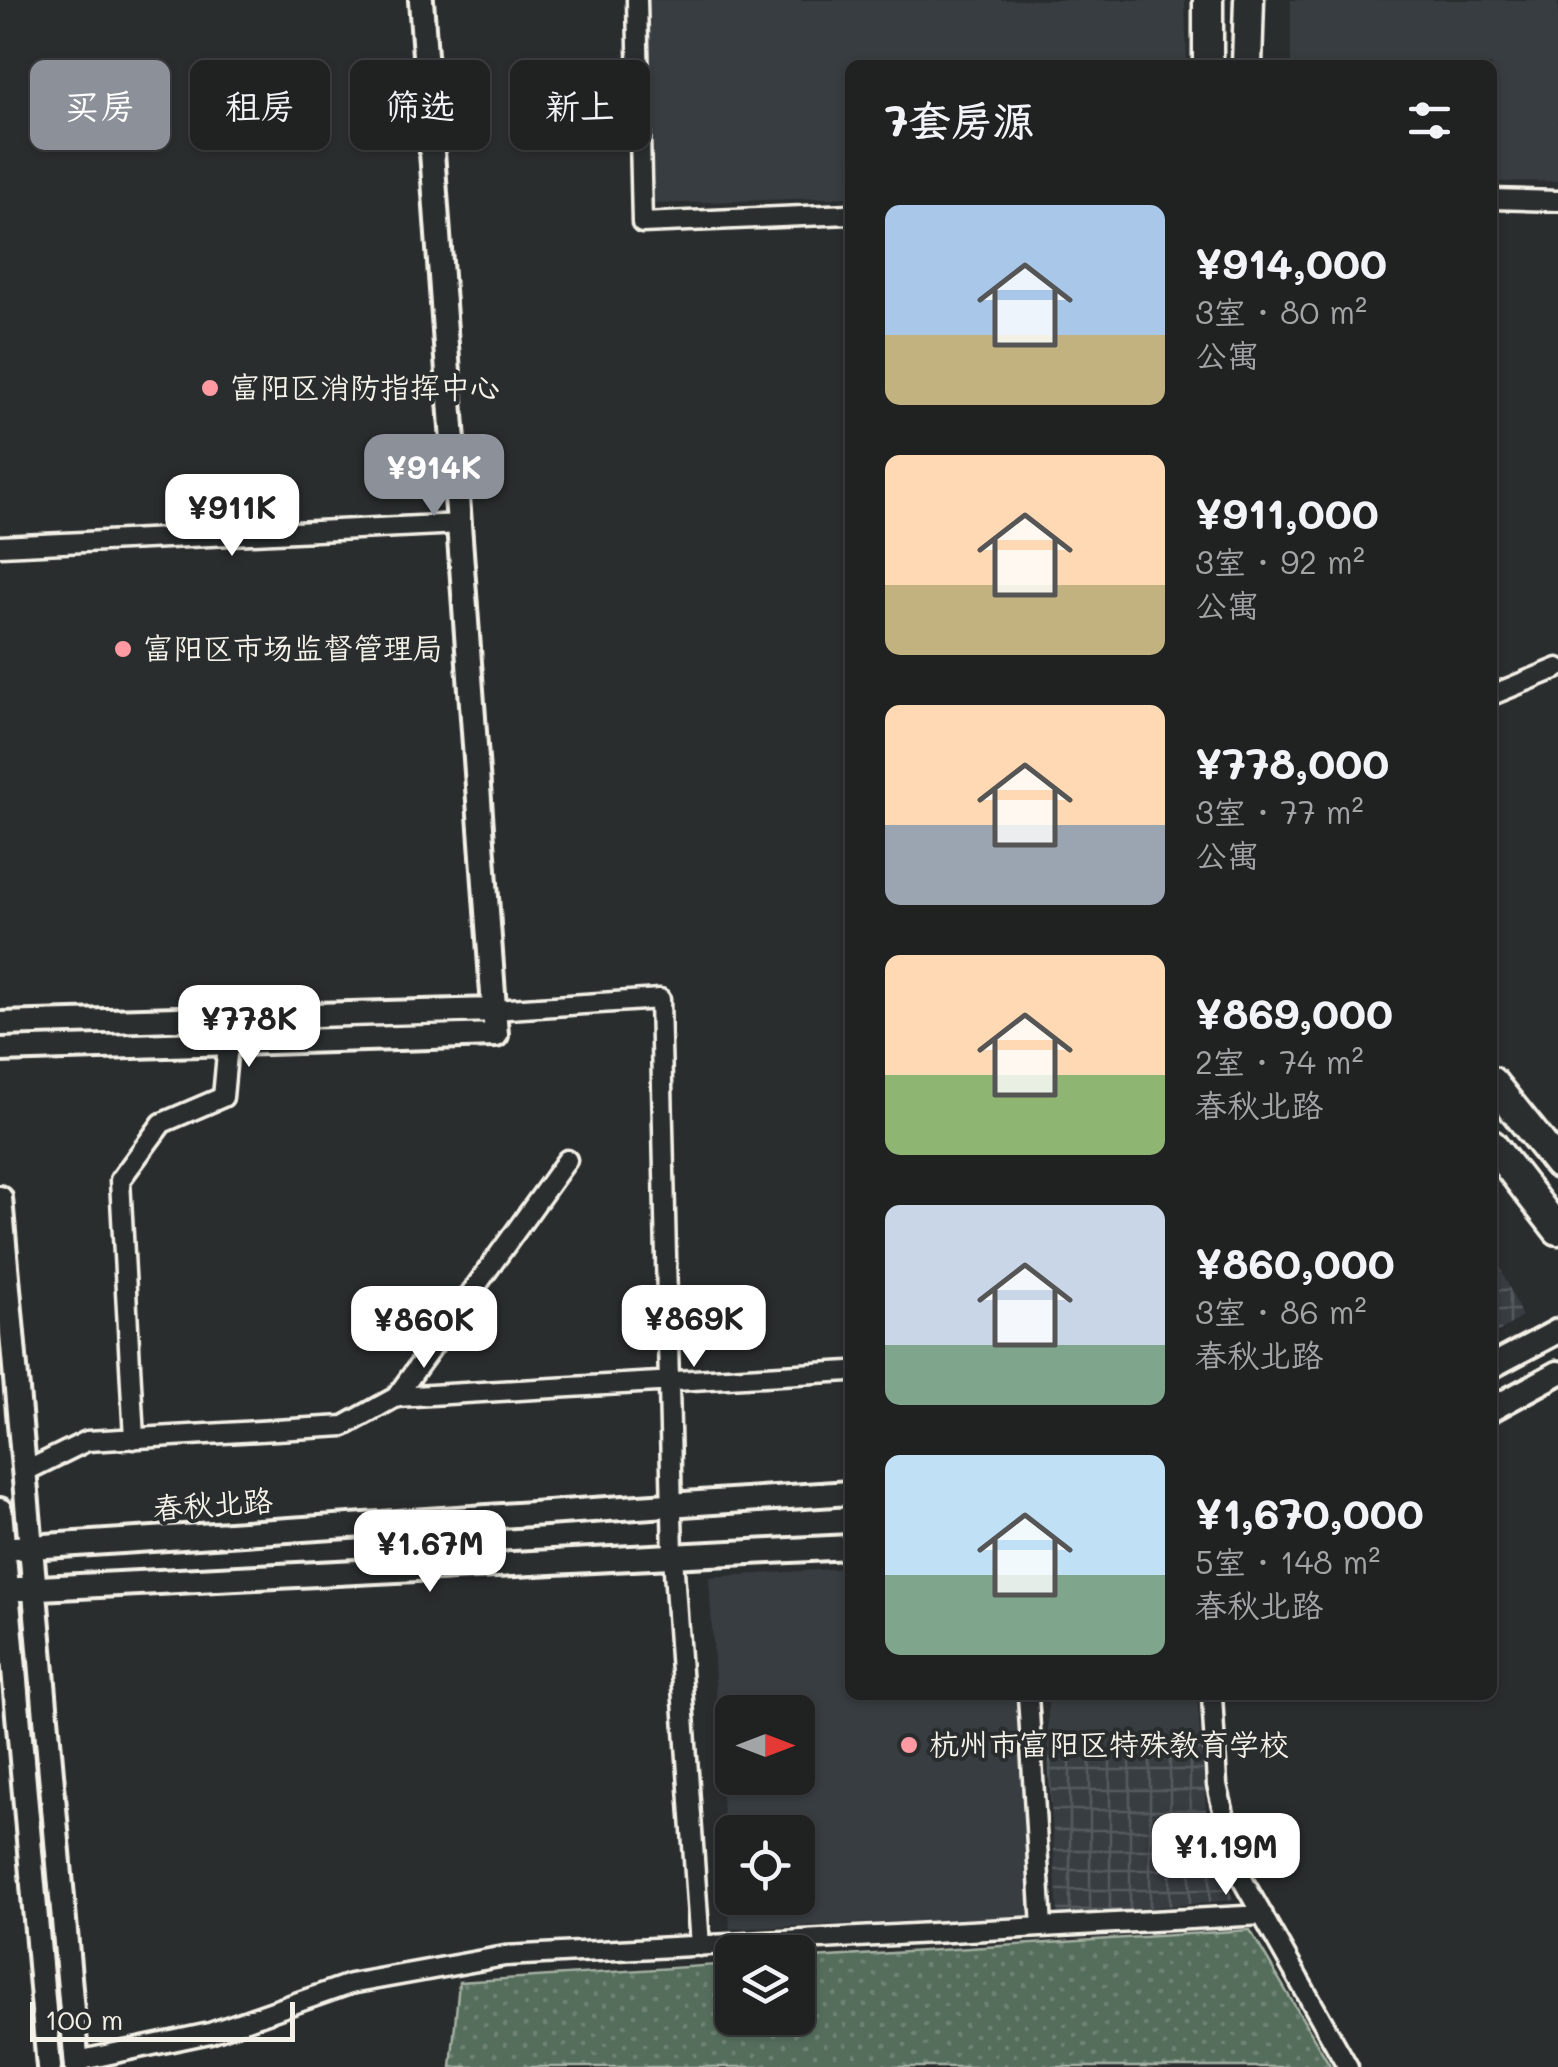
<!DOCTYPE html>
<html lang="zh">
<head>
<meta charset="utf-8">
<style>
	body { margin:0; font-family:Mali,"LXGW WenKai TC",sans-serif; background:#282a2a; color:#f1f3f6; height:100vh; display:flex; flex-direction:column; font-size:38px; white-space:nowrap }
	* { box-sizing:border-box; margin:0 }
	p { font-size:32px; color:#a2a4a5 }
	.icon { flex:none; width:55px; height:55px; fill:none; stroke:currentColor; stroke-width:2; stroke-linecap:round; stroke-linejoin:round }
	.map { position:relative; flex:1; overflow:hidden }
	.side { position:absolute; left:845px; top:60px; width:652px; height:1640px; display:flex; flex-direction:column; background:#202222; border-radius:15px; box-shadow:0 2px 8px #0004,0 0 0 2px #3d3f40 }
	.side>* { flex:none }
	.top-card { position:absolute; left:30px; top:60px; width:665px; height:90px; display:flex; gap:20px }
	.needle { width:65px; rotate:90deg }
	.fabs { position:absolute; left:715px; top:1695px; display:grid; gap:20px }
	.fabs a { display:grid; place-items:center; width:100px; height:100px; border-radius:15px; background:#202222; box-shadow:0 2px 8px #0004,0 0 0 2px #3d3f40; font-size:50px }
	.scale { position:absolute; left:30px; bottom:25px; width:265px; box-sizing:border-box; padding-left:10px; border:5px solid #f4f1e8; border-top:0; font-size:28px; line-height:35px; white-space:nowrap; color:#f4f1e8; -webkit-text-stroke:8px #2a2d2e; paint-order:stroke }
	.price { position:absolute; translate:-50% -85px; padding:0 22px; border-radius:20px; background:#fff; color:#222; font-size:32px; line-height:65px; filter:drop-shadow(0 2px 5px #0008) }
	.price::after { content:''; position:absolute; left:50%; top:60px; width:30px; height:22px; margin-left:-15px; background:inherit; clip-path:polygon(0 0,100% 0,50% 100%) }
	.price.on { background:#8c9099; color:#fff }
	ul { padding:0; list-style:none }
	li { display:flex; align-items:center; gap:30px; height:250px; padding:0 40px }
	li span { display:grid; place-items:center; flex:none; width:280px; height:200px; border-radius:15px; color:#555 }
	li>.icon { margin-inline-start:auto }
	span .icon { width:120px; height:120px; fill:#fffc; stroke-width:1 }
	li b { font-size:42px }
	h2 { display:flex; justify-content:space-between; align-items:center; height:120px; padding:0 40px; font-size:42px }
	.tag { padding:0 35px; border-radius:15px; background:#202222; box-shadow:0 2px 8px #0004,0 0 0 2px #3d3f40; font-size:35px; line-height:90px }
	.tag.on { background:#8c9099; color:#fff }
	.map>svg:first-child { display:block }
	.built { fill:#383d43; fill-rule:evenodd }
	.industrial { fill:url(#industrial-grid) }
	.grass { fill:url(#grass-dots); stroke:#a4b0a2; stroke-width:2.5 }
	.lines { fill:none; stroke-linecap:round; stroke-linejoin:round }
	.minor-casing { stroke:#f4f1e8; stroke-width:25 }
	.tertiary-casing { stroke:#f4f1e8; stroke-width:30 }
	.primary-casing { stroke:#f4f1e8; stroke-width:35 }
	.minor { stroke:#2a2d2e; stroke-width:18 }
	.tertiary { stroke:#2a2d2e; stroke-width:22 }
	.primary { stroke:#2a2d2e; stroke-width:28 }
	.poi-dot { fill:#ff9aa2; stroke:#2a2d2e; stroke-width:4 }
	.labels { text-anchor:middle; stroke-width:8; stroke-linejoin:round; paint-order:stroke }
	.poi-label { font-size:30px; fill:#f4f1e8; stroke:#2a2d2e; text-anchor:start }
	.street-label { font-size:30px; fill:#f4f1e8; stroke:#2a2d2e }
</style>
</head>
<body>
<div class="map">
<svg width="1558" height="2067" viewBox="0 0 1558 2067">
	<defs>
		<pattern id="industrial-grid" width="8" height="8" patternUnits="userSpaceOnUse" patternTransform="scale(2.5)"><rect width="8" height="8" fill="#383d43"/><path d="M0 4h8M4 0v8" fill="none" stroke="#555a5e"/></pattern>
		<pattern id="grass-dots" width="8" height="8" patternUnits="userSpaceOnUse" patternTransform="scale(2.5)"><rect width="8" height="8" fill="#556e5c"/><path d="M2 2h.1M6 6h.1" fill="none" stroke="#6e8373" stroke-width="1.8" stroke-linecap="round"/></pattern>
	</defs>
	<rect width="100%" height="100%" fill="#2a2d2e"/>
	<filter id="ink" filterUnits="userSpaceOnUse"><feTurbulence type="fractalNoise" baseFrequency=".01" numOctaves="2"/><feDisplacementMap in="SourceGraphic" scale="20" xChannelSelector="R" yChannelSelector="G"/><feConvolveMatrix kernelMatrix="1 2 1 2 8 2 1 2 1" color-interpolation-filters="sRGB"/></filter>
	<g filter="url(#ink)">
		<path class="built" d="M 649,0 L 1185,0 L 1187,65 L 850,65 L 850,197 L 654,204 Z
			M 1291,0 L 1558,0 L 1558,181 L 1493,182 L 1492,65 L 1291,65 Z
			M 850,1568 L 850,1695 L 1018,1695 L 1029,1916 L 730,1929 L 709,1577 ZM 732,1712 L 798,1712 L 798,1778 L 732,1778 ZM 798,1832 L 798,1898 L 732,1898 L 732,1832 Z
			M 1048,1695 L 1197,1695 L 1201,1749 L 1048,1757 Z"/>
		<path class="industrial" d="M 1493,1250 L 1522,1317 L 1493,1335 L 1492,1335 Z
			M 1201,1749 L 1209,1845 L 1234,1900 L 1058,1916 L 1048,1757 Z"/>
		<path class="grass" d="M 1250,1930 L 1331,2067 L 451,2067 L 459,1982 L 732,1964 L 732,2018 L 798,2018 L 798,1959 Z"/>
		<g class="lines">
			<g class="minor-casing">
				<path id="minor" d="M 637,0 L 642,223 L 850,214
					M 1492,199 L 1558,201
					M 0,546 L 461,524
					M 1492,695 L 1558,668
					M 494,1010 L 660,999 L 673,1556 L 700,1946
					M 396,1397 L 567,1160
					M 134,1439 L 120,1180 L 162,1123 L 223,1097 L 228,1044
					M 24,1472 L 87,1441 L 344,1426 L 396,1397 L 850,1371
					M 1028,1695 L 1042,1927
					M 1212,1695 L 1217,1785 L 1238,1872 L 1348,2067
					M 77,2061 L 210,2033 L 350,1984 L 505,1956 L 1263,1915"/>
			</g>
			<g class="tertiary-casing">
				<path id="tertiary" d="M 0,1024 L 494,1010
					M 0,1050 L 496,1035 L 421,0
					M 0,1198 L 77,2067
					M 1492,1366 L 1558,1331
					M 1492,1409 L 1558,1373
					M 0,1510 L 49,2067
					M 0,1549 L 850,1493
					M 0,1590 L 850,1547"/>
			</g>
			<g class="primary-casing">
				<path id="primary" d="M 1208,65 L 1208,0
					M 1247,65 L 1249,0
					M 1492,1082 L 1558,1164
					M 1492,1145 L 1558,1230"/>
			</g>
			<use href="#minor" class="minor"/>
			<use href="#tertiary" class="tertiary"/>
			<use href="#primary" class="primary"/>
		</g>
	</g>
	<g class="poi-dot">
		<circle cx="210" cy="388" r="10"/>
		<circle cx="123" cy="649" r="10"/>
		<circle cx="909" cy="1745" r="10"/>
	</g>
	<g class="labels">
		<g class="poi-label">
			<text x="230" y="398">富阳区消防指挥中心</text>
			<text x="143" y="659">富阳区市场监督管理局</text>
			<text x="929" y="1755">杭州市富阳区特殊教育学校</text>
		</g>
		<g class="street-label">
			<text transform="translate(213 1505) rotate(-4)" y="10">春秋北路</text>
		</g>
	</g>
</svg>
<div class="fabs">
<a><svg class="needle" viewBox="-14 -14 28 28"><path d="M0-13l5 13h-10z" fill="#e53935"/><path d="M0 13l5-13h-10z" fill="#a2a4a5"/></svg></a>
<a><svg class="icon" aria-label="locate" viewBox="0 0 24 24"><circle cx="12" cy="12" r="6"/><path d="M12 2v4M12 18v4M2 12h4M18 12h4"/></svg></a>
<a><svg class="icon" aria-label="layers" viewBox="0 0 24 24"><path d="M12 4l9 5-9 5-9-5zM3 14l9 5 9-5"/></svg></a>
</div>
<div class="scale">100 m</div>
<b class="price on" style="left:434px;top:519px">¥914K</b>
<b class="price" style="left:232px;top:559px">¥911K</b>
<b class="price" style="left:249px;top:1070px">¥778K</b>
<b class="price" style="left:694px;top:1370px">¥869K</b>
<b class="price" style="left:424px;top:1371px">¥860K</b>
<b class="price" style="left:430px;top:1595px">¥1.67M</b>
<b class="price" style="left:1226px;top:1898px">¥1.19M</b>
<div class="top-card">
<a class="tag on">买房</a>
<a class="tag">租房</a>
<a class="tag">筛选</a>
<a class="tag">新上</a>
</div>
<section class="side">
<h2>7套房源<svg class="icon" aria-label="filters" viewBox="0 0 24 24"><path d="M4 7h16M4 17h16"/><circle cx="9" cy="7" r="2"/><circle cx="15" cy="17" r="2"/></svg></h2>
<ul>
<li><span style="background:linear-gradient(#a9c7e8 65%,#c2b280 0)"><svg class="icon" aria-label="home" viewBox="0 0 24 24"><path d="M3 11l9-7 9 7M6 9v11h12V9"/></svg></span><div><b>¥914,000</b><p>3室 · 80 m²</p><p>公寓</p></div></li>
<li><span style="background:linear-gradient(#ffd9b3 65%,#c2b280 0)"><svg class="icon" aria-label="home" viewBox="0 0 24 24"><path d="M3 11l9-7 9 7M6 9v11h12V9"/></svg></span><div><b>¥911,000</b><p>3室 · 92 m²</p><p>公寓</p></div></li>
<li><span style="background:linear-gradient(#ffd9b3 60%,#9aa5b1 0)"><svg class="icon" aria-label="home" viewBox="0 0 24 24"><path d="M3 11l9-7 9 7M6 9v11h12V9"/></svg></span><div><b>¥778,000</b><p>3室 · 77 m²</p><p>公寓</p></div></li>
<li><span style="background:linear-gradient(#ffd9b3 60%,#8fb573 0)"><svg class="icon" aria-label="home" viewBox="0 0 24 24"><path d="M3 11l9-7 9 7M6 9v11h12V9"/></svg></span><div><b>¥869,000</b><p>2室 · 74 m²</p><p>春秋北路</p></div></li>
<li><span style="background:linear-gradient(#c9d6e8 70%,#7fa58c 0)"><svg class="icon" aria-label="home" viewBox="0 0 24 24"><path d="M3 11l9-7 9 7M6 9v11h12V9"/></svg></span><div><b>¥860,000</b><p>3室 · 86 m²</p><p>春秋北路</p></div></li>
<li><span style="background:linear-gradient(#bfe0f5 60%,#7fa58c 0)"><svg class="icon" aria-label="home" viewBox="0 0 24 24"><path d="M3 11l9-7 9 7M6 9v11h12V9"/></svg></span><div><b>¥1,670,000</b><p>5室 · 148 m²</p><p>春秋北路</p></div></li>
</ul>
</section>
</div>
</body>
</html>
